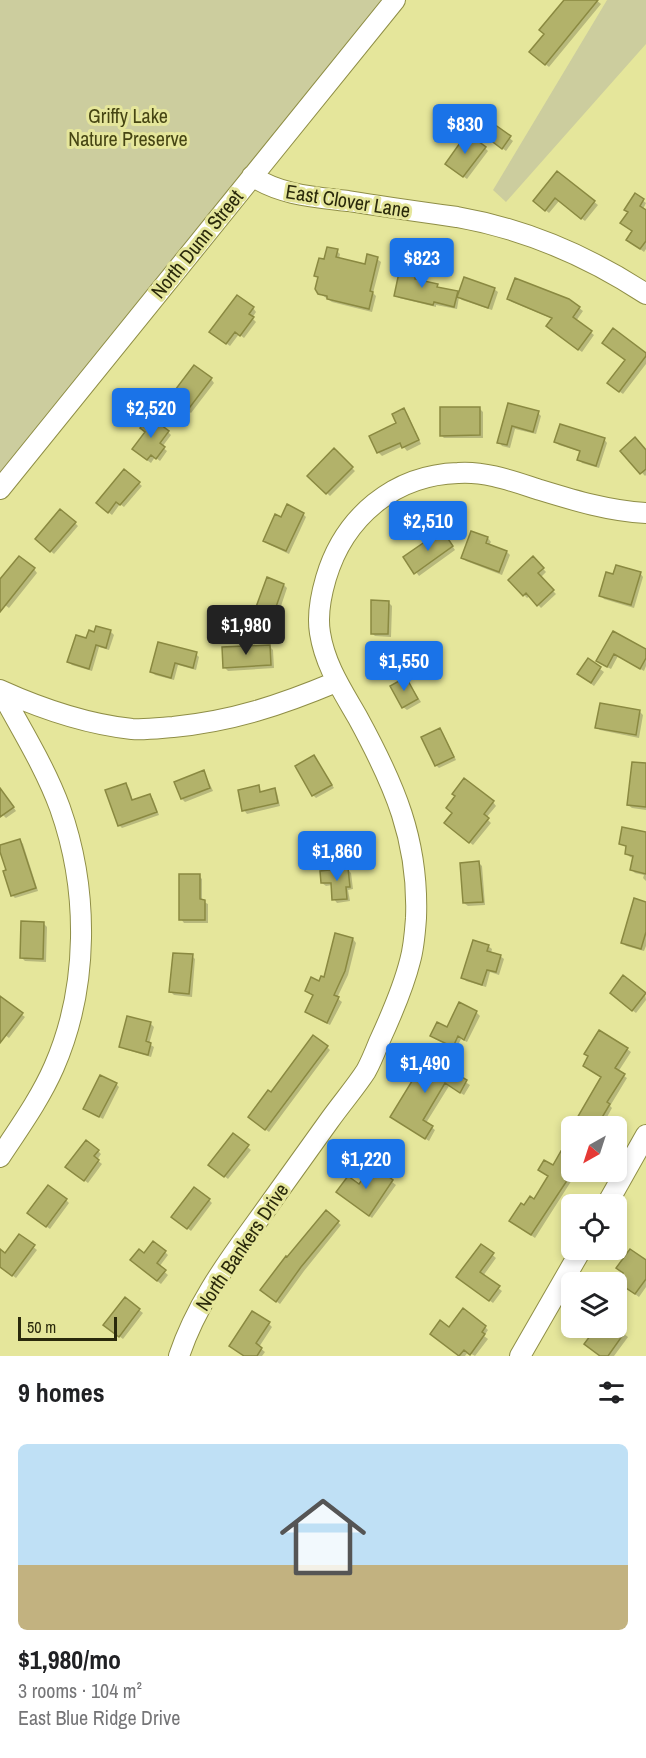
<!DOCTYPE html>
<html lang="en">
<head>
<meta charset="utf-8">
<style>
	body { margin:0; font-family:"Archivo Narrow",sans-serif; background:#f2f2f2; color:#202124; height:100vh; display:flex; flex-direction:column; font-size:22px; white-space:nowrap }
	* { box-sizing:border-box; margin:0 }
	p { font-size:20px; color:#757577 }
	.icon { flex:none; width:33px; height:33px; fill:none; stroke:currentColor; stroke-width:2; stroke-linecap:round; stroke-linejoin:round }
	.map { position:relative; height:1356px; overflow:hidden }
	.details { display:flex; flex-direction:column; background:#fff; flex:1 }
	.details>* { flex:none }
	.needle { width:39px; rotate:219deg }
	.controls { position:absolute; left:561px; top:1116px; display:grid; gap:12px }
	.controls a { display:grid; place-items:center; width:66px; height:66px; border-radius:9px; background:#fff; box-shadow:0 3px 9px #0003; font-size:30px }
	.scale { position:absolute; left:18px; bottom:15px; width:99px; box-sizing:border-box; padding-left:6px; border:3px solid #2a290b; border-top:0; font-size:16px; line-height:21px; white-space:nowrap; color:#2a290b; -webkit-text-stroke:4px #e5e69b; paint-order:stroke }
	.price { position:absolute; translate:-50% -51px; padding:0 14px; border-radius:6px; background:#1a73e8; color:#fff; font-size:20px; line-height:39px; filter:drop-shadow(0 2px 3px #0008) }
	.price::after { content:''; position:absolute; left:50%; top:36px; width:18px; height:14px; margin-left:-9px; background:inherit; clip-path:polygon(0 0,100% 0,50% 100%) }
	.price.selected { background:#222; color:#fff }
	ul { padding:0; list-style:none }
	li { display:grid; align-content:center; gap:12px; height:318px; padding:0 18px }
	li+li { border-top:2px solid #e0e0e0 }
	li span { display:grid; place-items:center; height:186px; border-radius:9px; color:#555 }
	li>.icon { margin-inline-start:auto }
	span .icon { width:108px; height:108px; fill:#fffc; stroke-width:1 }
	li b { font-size:26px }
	h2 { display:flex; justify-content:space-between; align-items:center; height:72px; padding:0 18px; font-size:26px }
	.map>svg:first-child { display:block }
	.green { fill:#cccd9e }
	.shadow { fill:#0003 }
	.building { fill:#b2b26a; stroke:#8a8941; stroke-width:1.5 }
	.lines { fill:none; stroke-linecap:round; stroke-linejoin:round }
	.minor-casing { stroke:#8f8e46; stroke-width:22 }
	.minor { stroke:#fff; stroke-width:20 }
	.labels { text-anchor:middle; stroke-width:6; stroke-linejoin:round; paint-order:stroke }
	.park-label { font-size:20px; fill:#464513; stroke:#e5e69b }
	.street-label { font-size:20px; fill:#2a290b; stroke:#e5e69b }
</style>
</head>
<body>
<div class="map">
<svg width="646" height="1356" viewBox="0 0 646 1356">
	<rect width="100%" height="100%" fill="#e5e69b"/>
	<path class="green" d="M 0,0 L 395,0 L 0,489 Z
		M 607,0 L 646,0 L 646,44 L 506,202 L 493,190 Z"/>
	<path class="shadow" d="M 566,0 L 596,0 L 601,4 L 549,67 L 534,55 Z
		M 494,126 L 513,141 L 506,151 L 490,139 Z
		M 485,148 L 488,151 L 467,179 L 450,167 Z
		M 557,173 L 598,205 L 585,221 L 559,201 L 549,213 L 538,204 Z
		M 635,195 L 646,203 L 643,209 L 646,212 L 646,249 L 644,252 L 632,243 L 634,231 L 629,213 Z
		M 337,251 L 340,254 L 339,259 L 366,266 L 377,259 L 381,262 L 373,293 L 376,296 L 372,312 L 332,302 L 319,293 L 319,279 L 316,275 L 325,261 Z
		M 417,268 L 420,271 L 417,282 L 437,286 L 440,289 L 457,293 L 459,295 L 494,289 L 498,292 L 492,310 L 462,300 L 459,297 L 457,309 L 436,305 L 436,307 L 399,298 L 396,295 Z
		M 508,299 L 569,300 L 583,311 L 576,321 L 594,335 L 582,352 L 551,330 L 553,319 L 512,302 Z
		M 253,308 L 256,312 L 252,318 L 256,322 L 244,338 L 239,334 L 230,346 L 215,335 Z
		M 646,355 L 646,364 L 623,394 L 612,386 L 626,360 Z
		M 211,379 L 214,383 L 191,413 L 175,401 Z
		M 509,405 L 538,413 L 541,416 L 536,434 L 515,429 L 510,448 L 502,446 L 499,442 Z
		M 480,409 L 483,412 L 483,438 L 444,438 L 441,435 Z
		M 404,410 L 407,413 L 421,444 L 407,451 L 403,446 L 382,456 L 378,452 L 398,424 Z
		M 168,432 L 171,435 L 162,447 L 167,451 L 160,461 L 155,457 L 151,463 L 137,453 Z
		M 604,439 L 607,443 L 599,468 L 582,463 L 579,459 L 581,452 L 559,445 L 556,442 Z
		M 334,451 L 355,471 L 330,496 L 309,476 Z
		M 622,451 L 646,452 L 646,475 L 645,476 Z
		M 124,471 L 142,486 L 124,507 L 120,504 L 112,515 L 101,506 Z
		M 303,514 L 306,517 L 289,554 L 268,544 L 265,540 L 281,519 Z
		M 75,523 L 78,526 L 54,554 L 40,542 Z
		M 472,533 L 488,538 L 491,542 L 489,545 L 507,552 L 510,555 L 502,575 L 466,561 L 463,557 Z
		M 445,535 L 455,550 L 419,576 L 405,557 Z
		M 533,558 L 546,572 L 540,578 L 556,594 L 541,608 L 530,596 L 527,598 L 510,580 Z
		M 34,569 L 37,573 L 9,608 L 0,601 L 0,580 Z
		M 640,573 L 643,577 L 634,608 L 604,599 L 600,595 Z
		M 284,585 L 287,588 L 274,627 L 257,621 L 254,618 Z
		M 388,602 L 392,606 L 391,637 L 375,636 L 372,633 Z
		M 110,631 L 114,635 L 109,650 L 99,647 L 92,671 L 72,665 L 69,662 L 87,640 Z
		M 613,633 L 646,651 L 646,666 L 644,671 L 618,656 L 611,669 L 601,664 Z
		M 269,646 L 273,650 L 274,668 L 228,671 L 224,667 Z
		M 196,654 L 199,657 L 196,670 L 178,665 L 174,680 L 155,675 L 152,672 Z
		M 588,660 L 604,672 L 594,686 L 582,677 Z
		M 406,678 L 421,702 L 407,710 L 403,707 Z
		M 601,704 L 640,712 L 643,715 L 639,738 L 600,730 L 597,727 Z
		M 440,730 L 443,733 L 456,760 L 439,768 L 436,765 Z
		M 314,756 L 334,788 L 316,798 L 313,795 Z
		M 646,765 L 646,810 L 632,808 L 628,805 Z
		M 203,772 L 206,776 L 213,791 L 185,802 L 182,799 Z
		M 125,785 L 129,788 L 133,801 L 150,795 L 153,799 L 159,815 L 122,828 L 119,825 Z
		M 258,787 L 262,793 L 274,790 L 277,793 L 280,806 L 247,814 L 244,810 Z
		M 0,801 L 9,801 L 16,811 L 6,818 L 0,812 Z
		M 493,802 L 496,806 L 486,818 L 491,823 L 473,845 L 449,826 Z
		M 646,834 L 646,881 L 643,878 L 644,875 L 635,873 L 632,870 L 634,858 L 630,857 L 626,853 L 628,848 L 620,843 Z
		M 20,840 L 23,844 L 38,891 L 15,898 L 12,895 L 8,871 L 0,847 Z
		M 479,863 L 482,866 L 485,905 L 468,906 L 464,903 Z
		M 348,870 L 351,873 L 353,889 L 348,890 L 350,901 L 337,903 L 334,899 L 332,885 L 326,886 L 322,883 Z
		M 199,876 L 202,879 L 202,901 L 208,904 L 208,923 L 184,923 L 181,919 Z
		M 646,903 L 646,946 L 644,951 L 626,946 L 623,943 Z
		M 43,923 L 47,927 L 46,962 L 25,961 L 22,958 Z
		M 336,935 L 353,939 L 356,943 L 348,975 L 337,998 L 342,1002 L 330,1025 L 310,1015 L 306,1012 L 314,996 L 307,990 L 325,980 Z
		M 488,946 L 492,949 L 491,953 L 500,956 L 504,959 L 499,975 L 490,972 L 486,987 L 466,981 L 463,977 Z
		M 192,956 L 195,959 L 192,997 L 174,995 L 171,992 Z
		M 645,994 L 646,1000 L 636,1013 L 615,997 Z
		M 0,999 L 25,1017 L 9,1038 L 0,1031 Z
		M 476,1012 L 480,1016 L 467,1042 L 461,1039 L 456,1049 L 435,1039 L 432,1036 L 448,1029 Z
		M 151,1024 L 154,1027 L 149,1044 L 154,1047 L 151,1057 L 124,1049 L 121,1046 Z
		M 327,1047 L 330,1050 L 269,1132 L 253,1120 L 271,1094 Z
		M 627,1049 L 631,1052 L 618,1072 L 627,1078 L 610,1106 L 612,1108 L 602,1126 L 581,1126 L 603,1078 L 585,1066 Z
		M 422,1055 L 470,1085 L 464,1095 L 449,1086 L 426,1123 L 435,1130 L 429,1141 L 392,1117 L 419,1073 Z
		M 116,1084 L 119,1087 L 103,1119 L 85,1109 Z
		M 233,1135 L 251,1150 L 228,1179 L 214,1168 Z
		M 98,1151 L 101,1154 L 97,1160 L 102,1164 L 88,1183 L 71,1170 Z
		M 373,1167 L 396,1185 L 372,1218 L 341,1195 L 359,1186 Z
		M 572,1172 L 577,1172 L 535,1238 L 515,1224 L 525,1207 L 535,1201 Z
		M 66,1200 L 69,1203 L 50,1229 L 32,1216 Z
		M 209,1200 L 212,1203 L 191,1231 L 177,1220 Z
		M 326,1212 L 341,1225 L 304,1271 L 280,1304 L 265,1293 L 288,1259 Z
		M 20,1236 L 37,1250 L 16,1278 L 0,1266 L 0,1251 L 6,1255 Z
		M 482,1246 L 496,1258 L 483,1276 L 502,1291 L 493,1303 L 462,1280 Z
		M 165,1252 L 168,1255 L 159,1267 L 168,1275 L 161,1284 L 135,1263 L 144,1255 Z
		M 646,1262 L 646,1287 L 639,1297 L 622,1285 L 625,1274 Z
		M 139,1310 L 143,1313 L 123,1339 L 108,1328 Z
		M 269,1324 L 272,1327 L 259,1347 L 265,1352 L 262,1356 L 244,1356 Z
		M 485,1327 L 488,1330 L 484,1336 L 488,1339 L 475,1356 L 468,1352 L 465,1356 L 460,1356 L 435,1337 L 450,1329 Z
		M 597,1328 L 616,1328 L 628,1337 L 614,1356 L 601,1356 L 586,1344 Z"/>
	<path class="building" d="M 564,0 L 598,0 L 545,65 L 529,52 L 544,34 L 539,30 Z
		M 494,124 L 511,136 L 502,149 L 485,136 Z
		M 467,133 L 486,147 L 463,177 L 445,164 Z
		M 557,171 L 595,201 L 581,219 L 555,198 L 545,211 L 533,201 Z
		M 635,193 L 644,199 L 640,206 L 646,210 L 646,241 L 640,249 L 626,240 L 632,231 L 620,223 L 628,212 L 624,210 Z
		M 327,247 L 338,249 L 336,257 L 365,264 L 367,254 L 378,257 L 370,291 L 373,292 L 369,309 L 327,299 L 327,296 L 318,294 L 315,289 L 318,277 L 314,276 L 319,258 L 324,259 Z
		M 401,263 L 417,266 L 415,279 L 438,284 L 437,287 L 458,291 L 454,307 L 434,302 L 433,305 L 394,296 Z
		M 464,277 L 495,288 L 488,308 L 457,297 Z
		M 515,278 L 569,299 L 580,307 L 573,317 L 592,331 L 578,350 L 546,326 L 552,318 L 507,299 Z
		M 237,295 L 254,307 L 249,314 L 254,317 L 240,336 L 235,332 L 226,344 L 209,332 Z
		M 613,328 L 646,353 L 646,356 L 619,392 L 607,383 L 625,360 L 602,343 Z
		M 194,365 L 212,378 L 187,411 L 169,398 Z
		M 508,403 L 539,411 L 533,432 L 512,426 L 507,445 L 497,443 Z
		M 440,407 L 480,407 L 480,435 L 440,436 Z
		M 404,408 L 419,440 L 402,448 L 400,443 L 377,453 L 369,436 L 396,423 L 392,414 Z
		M 149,416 L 169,431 L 160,443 L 165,447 L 156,459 L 151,455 L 147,460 L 132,449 L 145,432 L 140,428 Z
		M 560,424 L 605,438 L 596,466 L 577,460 L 580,451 L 554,442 Z
		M 635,437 L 646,450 L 646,469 L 640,474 L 620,451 Z
		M 334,448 L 353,467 L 326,494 L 307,476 Z
		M 124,469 L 140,482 L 120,505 L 116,502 L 108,513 L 96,503 Z
		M 287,504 L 304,513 L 286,551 L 263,541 L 275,514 L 281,517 Z
		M 60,509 L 76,522 L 50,552 L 35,539 Z
		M 442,530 L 453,546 L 414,574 L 403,557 Z
		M 471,531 L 488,537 L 486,543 L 507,551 L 499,572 L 461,558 Z
		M 19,556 L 35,568 L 0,612 L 0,579 Z
		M 533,556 L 544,568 L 538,573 L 554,590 L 537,606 L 526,593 L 523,596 L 508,580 Z
		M 616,565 L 641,572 L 631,605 L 599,596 L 606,572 L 613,574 Z
		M 267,577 L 284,584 L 270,624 L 252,618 Z
		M 371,600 L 389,601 L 388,634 L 371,634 Z
		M 96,626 L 111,630 L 106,648 L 96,645 L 89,669 L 67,662 L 76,635 L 86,638 L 89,630 L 94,632 Z
		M 613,631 L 646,649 L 646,658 L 640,669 L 614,654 L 607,667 L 596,661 Z
		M 158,642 L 197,652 L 193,668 L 175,663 L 171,678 L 150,672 Z
		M 270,645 L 271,665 L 223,668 L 222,647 Z
		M 588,658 L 601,667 L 591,683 L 577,674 Z
		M 406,677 L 418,699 L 402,708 L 390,686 Z
		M 600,703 L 640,710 L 636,735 L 595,728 Z
		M 440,728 L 454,757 L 435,766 L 421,737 Z
		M 314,755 L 332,785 L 312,796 L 295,766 Z
		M 632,762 L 646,763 L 646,807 L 627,805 Z
		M 204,770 L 210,788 L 181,799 L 174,782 Z
		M 464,778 L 494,801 L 484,814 L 489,818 L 469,843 L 444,823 L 452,813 L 446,808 L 455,796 L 452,794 Z
		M 126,783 L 132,800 L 150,794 L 157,812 L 118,826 L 105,790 Z
		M 259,785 L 260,792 L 275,788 L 278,803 L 242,811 L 238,790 Z
		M 0,788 L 14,807 L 0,817 Z
		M 622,827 L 646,832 L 646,874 L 630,870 L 633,856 L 625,854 L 626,846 L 619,844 Z
		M 20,839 L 36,888 L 11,896 L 3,871 L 6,870 L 0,852 L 0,845 Z
		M 479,861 L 483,902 L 463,903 L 460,863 Z
		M 348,868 L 350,887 L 346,887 L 347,899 L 332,900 L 331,883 L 321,883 L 320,871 Z
		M 179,874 L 200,874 L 200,899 L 205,900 L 205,920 L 179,920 Z
		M 634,898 L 646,902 L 646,932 L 641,949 L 621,943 Z
		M 21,921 L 44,922 L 43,959 L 20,958 Z
		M 335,933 L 353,938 L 345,971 L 334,995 L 339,997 L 327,1023 L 305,1012 L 313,995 L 305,991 L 311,977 L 319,981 L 321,976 L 324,977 Z
		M 473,940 L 489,945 L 487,951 L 501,955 L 496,972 L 487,970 L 482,985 L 461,978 Z
		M 173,953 L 193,954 L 189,994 L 169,992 Z
		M 623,975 L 646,993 L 632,1011 L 610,993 Z
		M 0,996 L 23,1013 L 0,1043 Z
		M 459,1002 L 477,1011 L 464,1040 L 458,1036 L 453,1047 L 430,1036 L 437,1022 L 447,1027 Z
		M 127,1016 L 151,1022 L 146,1041 L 151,1043 L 148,1055 L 119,1047 Z
		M 599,1030 L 628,1048 L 615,1068 L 625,1074 L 607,1102 L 610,1104 L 597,1126 L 580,1126 L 582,1122 L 577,1118 L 601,1077 L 583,1066 L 588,1056 L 584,1054 Z
		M 313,1035 L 328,1046 L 265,1130 L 248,1117 L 268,1090 L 271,1092 Z
		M 422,1053 L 467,1080 L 460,1093 L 445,1083 L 423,1120 L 433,1126 L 425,1139 L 390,1117 L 417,1073 L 412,1069 Z
		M 100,1075 L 117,1083 L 99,1117 L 83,1109 Z
		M 233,1133 L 249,1145 L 224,1177 L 208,1165 Z
		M 86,1140 L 99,1150 L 94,1156 L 99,1160 L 84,1181 L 65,1167 Z
		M 561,1151 L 572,1157 L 572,1173 L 531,1235 L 509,1221 L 521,1203 L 524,1205 L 530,1196 L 534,1199 L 548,1176 L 538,1170 L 544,1160 L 553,1165 Z
		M 373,1165 L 393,1180 L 369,1216 L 336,1192 L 348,1176 L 359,1184 Z
		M 48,1185 L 67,1199 L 46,1227 L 27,1213 Z
		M 194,1187 L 210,1199 L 187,1229 L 171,1217 Z
		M 326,1210 L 339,1221 L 301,1267 L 276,1302 L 260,1290 L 286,1256 L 287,1257 Z
		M 19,1234 L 35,1245 L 12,1276 L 0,1267 L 0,1249 L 5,1253 Z
		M 153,1241 L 166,1251 L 157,1263 L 166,1270 L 157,1281 L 130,1260 L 139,1249 L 144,1253 Z
		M 481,1244 L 494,1253 L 480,1272 L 500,1286 L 489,1301 L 456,1277 Z
		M 630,1249 L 646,1260 L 646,1279 L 635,1294 L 617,1282 L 623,1273 L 616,1268 Z
		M 125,1297 L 140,1309 L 119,1337 L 103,1325 Z
		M 463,1308 L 486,1326 L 482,1332 L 485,1334 L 470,1355 L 464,1350 L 459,1356 L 430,1334 L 440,1320 L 449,1327 Z
		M 252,1311 L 270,1322 L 256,1343 L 262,1348 L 257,1356 L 244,1356 L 229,1346 Z
		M 596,1328 L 619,1328 L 625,1332 L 608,1356 L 600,1356 L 584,1344 Z"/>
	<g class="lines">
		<g class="minor-casing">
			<path id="minor" d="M 252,176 C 280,195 315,197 348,201 C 385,207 421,212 457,217 C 525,229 588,256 646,294
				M 0,489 L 395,0
				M 0,690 C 21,729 45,767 60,808 C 89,890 89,987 54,1067 C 40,1099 19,1128 0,1157
				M 0,690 C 42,709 86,724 132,729 C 145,730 160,728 173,727 C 233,721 281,705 336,682
				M 607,1204 L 646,1135
				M 179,1356 C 195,1308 223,1268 253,1227 C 278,1192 304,1156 329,1121 C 341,1104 355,1088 366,1071 C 371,1062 375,1052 379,1042 C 391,1016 403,989 410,961 C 414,947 415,932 416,918 C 419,840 394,784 358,718 C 342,690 325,665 320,633 C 317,615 321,595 326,578 C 344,517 394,475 458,473 C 485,471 512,481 537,489 C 573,500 608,511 646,513
				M 520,1356 L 581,1250"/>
		</g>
		<use href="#minor" class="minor"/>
	</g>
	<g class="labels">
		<g class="park-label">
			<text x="128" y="123">Griffy Lake<tspan x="128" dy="23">Nature Preserve</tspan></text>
		</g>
		<g class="street-label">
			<text transform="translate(348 201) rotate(9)" y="7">East Clover Lane</text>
			<text transform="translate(197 244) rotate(-51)" y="7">North Dunn Street</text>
			<text transform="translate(242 1247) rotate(-56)" y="7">North Bankers Drive</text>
		</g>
	</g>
</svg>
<div class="controls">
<a><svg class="needle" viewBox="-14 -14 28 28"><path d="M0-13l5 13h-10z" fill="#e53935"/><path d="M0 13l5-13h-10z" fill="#757577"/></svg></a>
<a><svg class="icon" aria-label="locate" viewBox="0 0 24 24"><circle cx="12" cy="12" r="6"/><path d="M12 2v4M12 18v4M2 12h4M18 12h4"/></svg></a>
<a><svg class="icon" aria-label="layers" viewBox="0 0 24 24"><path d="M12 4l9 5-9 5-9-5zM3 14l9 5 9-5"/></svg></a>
</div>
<div class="scale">50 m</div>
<b class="price" style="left:465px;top:155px">$830</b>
<b class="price" style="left:422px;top:289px">$823</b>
<b class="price" style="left:151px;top:439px">$2,520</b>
<b class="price" style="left:428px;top:552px">$2,510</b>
<b class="price selected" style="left:246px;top:656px">$1,980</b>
<b class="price" style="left:404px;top:692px">$1,550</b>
<b class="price" style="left:337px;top:882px">$1,860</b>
<b class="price" style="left:425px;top:1094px">$1,490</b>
<b class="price" style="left:366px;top:1190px">$1,220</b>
</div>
<section class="details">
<h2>9 homes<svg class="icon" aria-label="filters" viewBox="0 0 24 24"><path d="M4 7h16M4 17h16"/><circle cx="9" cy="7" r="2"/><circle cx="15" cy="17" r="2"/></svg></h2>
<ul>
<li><span style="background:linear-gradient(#bfe0f5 65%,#c2b280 0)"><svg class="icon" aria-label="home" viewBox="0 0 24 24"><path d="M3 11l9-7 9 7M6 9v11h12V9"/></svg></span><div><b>$1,980/mo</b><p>3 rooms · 104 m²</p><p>East Blue Ridge Drive</p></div></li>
</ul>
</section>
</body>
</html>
